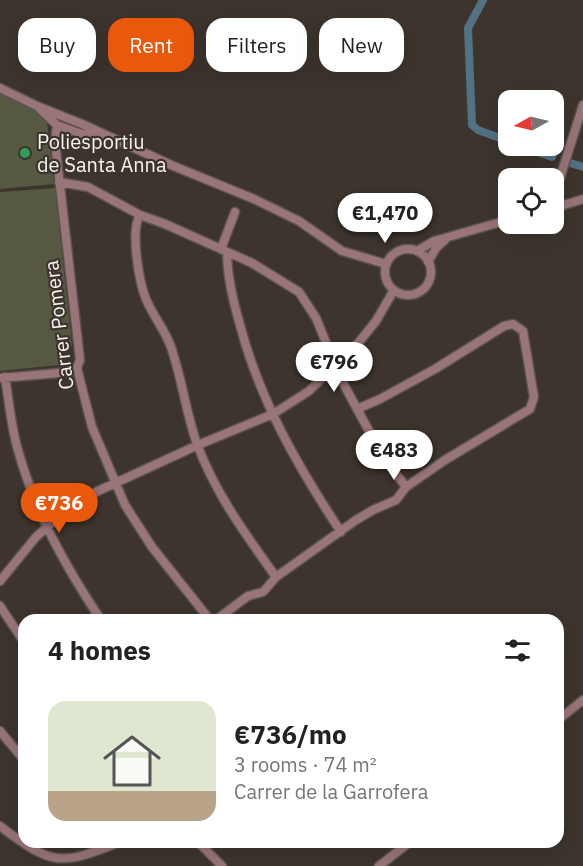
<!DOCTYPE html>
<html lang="en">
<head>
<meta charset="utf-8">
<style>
	body { margin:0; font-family:"IBM Plex Sans",sans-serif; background:#f2f2f2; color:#222; height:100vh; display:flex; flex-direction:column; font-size:22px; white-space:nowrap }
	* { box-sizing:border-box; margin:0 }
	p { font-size:20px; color:#767676 }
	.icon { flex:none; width:33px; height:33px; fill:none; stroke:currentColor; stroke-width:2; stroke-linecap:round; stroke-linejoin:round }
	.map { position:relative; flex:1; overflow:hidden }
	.side { position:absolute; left:18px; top:614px; width:546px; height:234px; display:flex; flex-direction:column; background:#fff; border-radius:18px; box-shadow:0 6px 24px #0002 }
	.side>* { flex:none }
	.banner { position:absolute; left:18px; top:18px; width:548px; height:54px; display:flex; gap:12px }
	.needle { width:39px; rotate:262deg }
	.controls { position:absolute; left:498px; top:90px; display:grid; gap:12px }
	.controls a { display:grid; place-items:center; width:66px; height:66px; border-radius:12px; background:#fff; box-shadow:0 6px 24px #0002; font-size:30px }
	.price { position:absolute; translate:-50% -51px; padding:0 14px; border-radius:21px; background:#fff; color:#222; font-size:20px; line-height:39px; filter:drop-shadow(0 2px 3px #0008) }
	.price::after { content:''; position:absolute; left:50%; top:36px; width:18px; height:14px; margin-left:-9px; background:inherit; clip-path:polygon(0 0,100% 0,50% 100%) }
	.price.active { background:#ea580c; color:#fff }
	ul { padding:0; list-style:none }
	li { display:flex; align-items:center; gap:18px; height:150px; padding:0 30px }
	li+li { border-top:2px solid #e0e0e0 }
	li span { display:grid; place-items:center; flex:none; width:168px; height:120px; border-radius:18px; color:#555 }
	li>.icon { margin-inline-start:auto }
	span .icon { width:72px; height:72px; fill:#fffc; stroke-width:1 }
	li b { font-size:26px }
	h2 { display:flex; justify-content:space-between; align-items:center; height:72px; padding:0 30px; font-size:26px }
	.pill { padding:0 21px; border-radius:18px; background:#fff; box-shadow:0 6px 24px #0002; font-size:21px; line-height:54px }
	.pill.active { background:#ea580c; color:#fff }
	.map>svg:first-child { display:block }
	.green { fill:#565841 }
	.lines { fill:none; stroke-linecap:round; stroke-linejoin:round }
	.canal { stroke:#527284; stroke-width:8 }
	.minor-casing { stroke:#5a534c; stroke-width:11 }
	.minor { stroke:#997479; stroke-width:8 }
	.leisure-dot { fill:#2e9e5b; stroke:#3c342d; stroke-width:2 }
	.labels { text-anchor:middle; stroke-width:4.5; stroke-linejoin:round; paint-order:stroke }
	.poi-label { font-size:20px; fill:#f9f4f0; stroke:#3c342d; text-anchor:start }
	.street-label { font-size:20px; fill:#f9f4f0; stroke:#3c342d }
</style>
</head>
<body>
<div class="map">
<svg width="583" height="866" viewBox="0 0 583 866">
	<rect width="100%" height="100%" fill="#3c342d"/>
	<path class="green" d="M 0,93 L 37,111 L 47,122 L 54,184 L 0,189 Z
		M 55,188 L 72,346 L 64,347 L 59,365 L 0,371 L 0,192 Z"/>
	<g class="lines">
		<path class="canal" d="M 483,0 L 468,28 L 472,125 L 478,130 L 508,141
			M 521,146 L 552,157
			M 570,163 L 583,167"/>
		<g class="minor-casing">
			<path id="minor" d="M 0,88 L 37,106 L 82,124 L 171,165 L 254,199 L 299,221 L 342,251 L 386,264
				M 40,109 L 57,125 L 82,134 L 100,136
				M 57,125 L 55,142 L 80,360 L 77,368 L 92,427 L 125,505 L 152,547 L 210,620
				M 59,182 L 88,187 L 140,215 L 165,224 L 252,263 L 299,292 L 316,318 L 341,379 L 357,409 L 384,458 L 406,487
				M 554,197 L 583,105
				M 554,208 L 583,199
				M 140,215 C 130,230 139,282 146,299 C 153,316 165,330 171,347 C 182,379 186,413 197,444 C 215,493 246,535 276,577
				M 221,249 L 235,212
				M385 272a23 23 0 1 1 46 0a23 23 0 1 1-46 0Z
				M 417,251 L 434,241 L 508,220
				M 227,252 C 227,277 233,301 240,325 C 260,401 298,467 341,532
				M 428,262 L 436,248 L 446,239
				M 5,377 C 9,401 11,427 18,450 C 35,512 65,566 101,620
				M 1,378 L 70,372 L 77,368
				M 0,581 L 36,537 L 63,513 L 98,491 L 198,445 L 273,414 L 309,391 L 359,342 L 376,321 L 394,290
				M 0,606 L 24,642
				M 216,620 L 248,596 L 263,592 L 276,577 L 356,520 L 373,510 L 396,500 L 406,487 L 445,460 L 530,409 L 534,397 L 523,331 L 513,324 L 504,326 L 435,369 L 380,399 L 357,409
				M 558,720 L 583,700
				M 0,731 L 24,760
				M 0,826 C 52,866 60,866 120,842
				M 198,842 L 222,866
				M 379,866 L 410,842"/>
		</g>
		<use href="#minor" class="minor"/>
	</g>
	<circle class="leisure-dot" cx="25" cy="153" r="6"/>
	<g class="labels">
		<g class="poi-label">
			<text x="37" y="149">Poliesportiu<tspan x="37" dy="23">de Santa Anna</tspan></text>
		</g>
		<g class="street-label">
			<text transform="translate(59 325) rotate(-97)" y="7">Carrer Pomera</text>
		</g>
	</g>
</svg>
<div class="controls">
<a><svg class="needle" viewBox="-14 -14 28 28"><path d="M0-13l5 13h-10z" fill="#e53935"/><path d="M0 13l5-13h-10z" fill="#767676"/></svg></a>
<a><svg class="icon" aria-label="locate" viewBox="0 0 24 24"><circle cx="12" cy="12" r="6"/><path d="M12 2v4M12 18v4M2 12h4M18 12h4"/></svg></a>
</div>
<b class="price" style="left:385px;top:244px">€1,470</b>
<b class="price" style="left:334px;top:393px">€796</b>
<b class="price" style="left:394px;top:481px">€483</b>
<b class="price active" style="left:59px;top:534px">€736</b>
<div class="banner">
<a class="pill">Buy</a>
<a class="pill active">Rent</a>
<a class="pill">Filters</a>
<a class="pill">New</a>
</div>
<section class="side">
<h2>4 homes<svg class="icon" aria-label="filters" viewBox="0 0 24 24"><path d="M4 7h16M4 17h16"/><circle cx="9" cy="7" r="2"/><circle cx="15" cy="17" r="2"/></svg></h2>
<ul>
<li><span style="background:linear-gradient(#dfe7d0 75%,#b9a48a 0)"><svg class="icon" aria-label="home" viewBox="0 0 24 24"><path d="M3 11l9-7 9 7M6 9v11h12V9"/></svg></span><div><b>€736/mo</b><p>3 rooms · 74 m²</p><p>Carrer de la Garrofera</p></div></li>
</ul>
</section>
</div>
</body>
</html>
